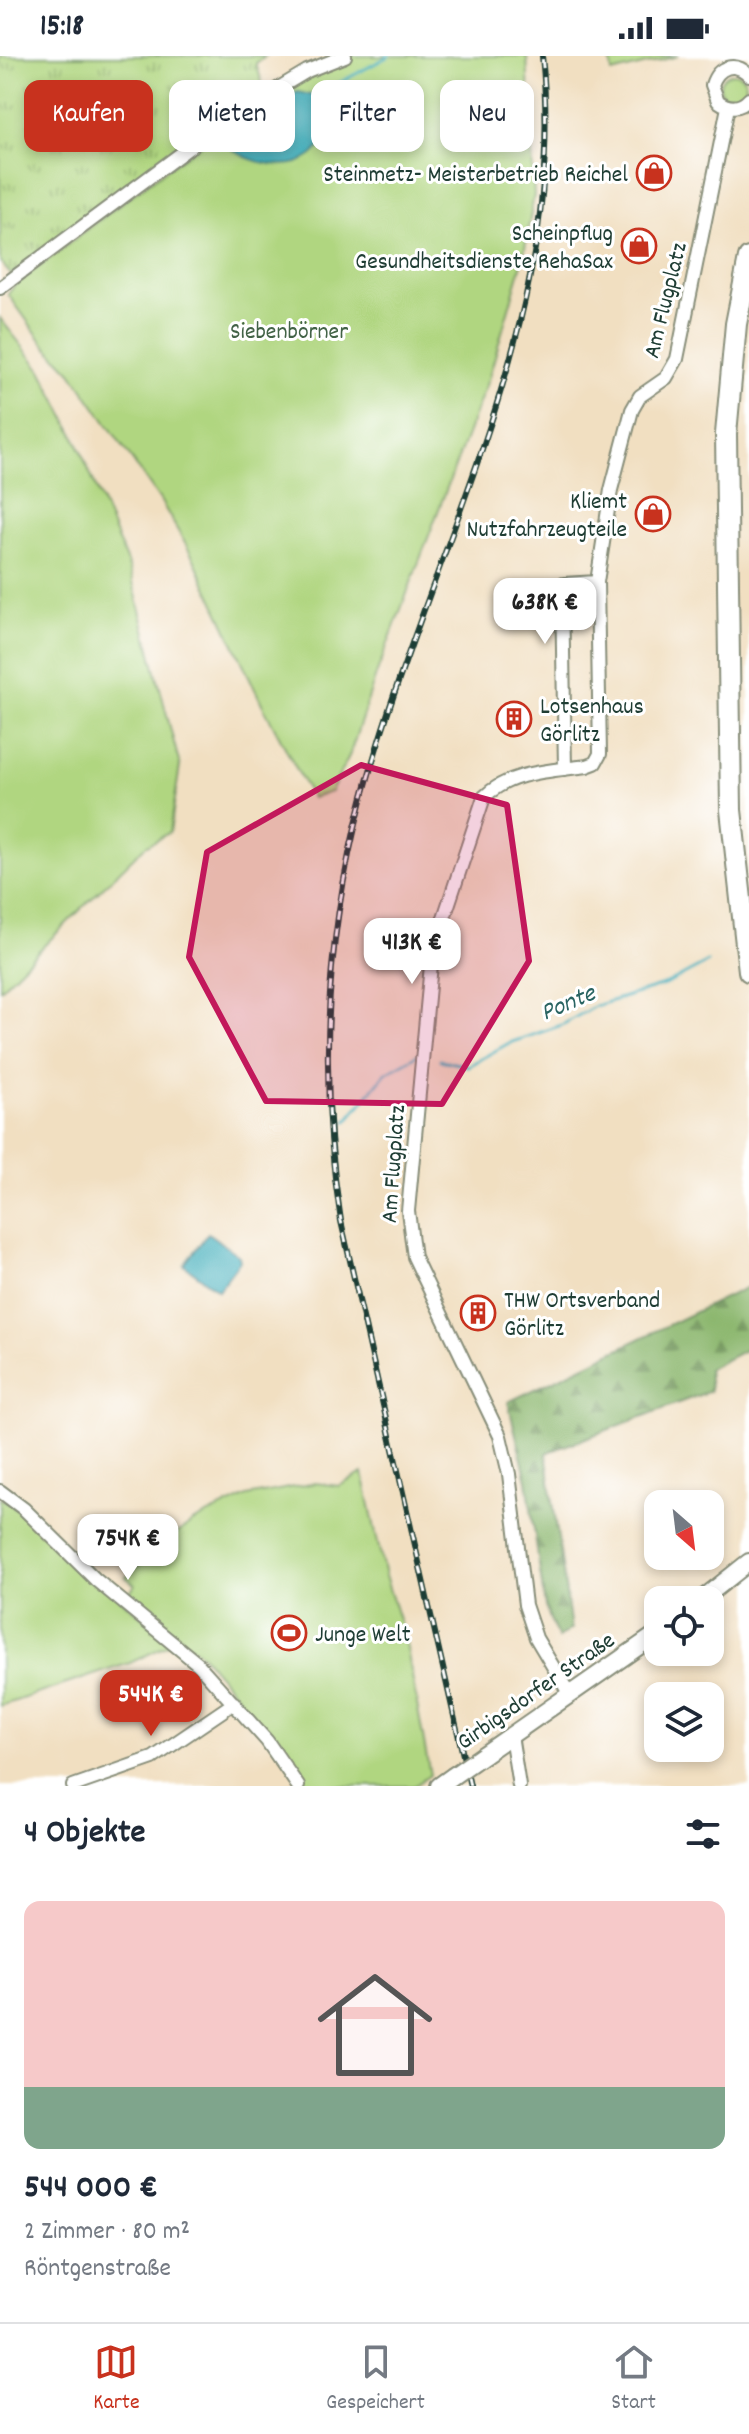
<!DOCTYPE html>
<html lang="de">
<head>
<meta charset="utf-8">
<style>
	body { margin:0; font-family:Dekko,sans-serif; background:#f6f6f7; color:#1f2937; height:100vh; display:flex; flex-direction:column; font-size:30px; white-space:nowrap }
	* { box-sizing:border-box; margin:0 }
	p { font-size:26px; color:#747a83 }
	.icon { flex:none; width:44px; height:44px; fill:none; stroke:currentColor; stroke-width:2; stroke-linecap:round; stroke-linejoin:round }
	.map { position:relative; height:1730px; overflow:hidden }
	.panel { display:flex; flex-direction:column; background:#fff; flex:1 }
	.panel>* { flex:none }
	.banner { position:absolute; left:24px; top:24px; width:702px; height:72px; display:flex; gap:16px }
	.needle { width:52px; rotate:152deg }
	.fabs { position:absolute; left:644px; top:1434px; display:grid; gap:16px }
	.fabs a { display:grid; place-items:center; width:80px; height:80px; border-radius:16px; background:#fff; box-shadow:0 4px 12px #0003; font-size:40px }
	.price { position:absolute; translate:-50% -68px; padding:0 18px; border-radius:16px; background:#fff; color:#222; font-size:26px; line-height:52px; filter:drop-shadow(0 2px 4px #0008) }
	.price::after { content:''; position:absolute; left:50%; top:48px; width:24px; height:18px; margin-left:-12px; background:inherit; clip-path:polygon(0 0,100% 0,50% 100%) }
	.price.selected { background:#c8321e; color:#fff }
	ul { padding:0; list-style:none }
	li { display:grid; align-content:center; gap:16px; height:424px; padding:0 24px }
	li+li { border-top:2px solid #e0e1e3 }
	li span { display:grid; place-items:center; height:248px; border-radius:16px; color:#555 }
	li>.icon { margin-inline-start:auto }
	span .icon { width:144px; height:144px; fill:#fffc; stroke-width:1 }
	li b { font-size:34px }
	h2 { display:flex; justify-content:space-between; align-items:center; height:96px; padding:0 24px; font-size:34px }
	.chip { padding:0 28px; border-radius:16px; background:#fff; box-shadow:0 4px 12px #0003; font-size:28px; line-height:72px }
	.chip.selected { background:#c8321e; color:#fff }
	.status { display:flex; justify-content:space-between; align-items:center; height:56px; padding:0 40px; background:#fff; direction:ltr }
	.status svg { height:22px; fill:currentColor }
	.menu { display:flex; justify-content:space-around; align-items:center; height:112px; border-top:2px solid #e0e1e3; background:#fff; font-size:22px; color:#747a83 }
	.menu a { display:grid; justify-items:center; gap:4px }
	.menu .selected { color:#c8321e }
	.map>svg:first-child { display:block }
	.green { fill:#b0d680; stroke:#688a5a; stroke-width:2 }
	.forest { fill:url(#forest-firs); stroke:#567a51; stroke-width:2 }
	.park { fill:url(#park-tufts); stroke:#688a5a; stroke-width:2 }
	.water { fill:#3babb8; stroke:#2d7476; stroke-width:2 }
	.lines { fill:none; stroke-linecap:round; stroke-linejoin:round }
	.stream { stroke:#3babb8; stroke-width:3 }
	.minor-casing { stroke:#888e7a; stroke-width:16 }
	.tertiary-casing { stroke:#888e7a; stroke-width:20 }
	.primary-casing { stroke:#888e7a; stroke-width:24 }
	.minor { stroke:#fff; stroke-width:12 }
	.tertiary { stroke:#fff; stroke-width:16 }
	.primary { stroke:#fff; stroke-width:20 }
	.rail-casing { stroke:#1f3d34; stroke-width:6 }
	.rail { stroke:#fff; stroke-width:3; stroke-dasharray:9; stroke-linecap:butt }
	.tertiary-bridge-casing { stroke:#888e7a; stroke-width:20; stroke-linecap:butt }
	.tertiary-bridge { stroke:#fff; stroke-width:16 }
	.marked { fill:#c2185b; fill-opacity:0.2; stroke:#c2185b; stroke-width:6; stroke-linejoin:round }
	.labels { text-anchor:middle; stroke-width:6; stroke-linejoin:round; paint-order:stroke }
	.poi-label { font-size:24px; fill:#1f3d34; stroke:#fff; text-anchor:end }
	.street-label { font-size:24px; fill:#1f3d34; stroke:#fff }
	.park-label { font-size:24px; fill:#436347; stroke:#fff }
	.water-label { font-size:26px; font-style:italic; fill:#296462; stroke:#fff }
</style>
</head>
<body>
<div class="status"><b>15:18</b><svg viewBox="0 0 49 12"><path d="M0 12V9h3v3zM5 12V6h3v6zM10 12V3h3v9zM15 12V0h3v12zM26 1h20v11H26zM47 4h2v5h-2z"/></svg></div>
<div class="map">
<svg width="749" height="1730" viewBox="0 0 749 1730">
	<defs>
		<pattern id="forest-firs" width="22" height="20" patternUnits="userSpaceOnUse" patternTransform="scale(2)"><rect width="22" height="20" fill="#8cb76e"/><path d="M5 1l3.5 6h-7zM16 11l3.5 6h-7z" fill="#72965b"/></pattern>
		<pattern id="park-tufts" width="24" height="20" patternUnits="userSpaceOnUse" patternTransform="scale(2)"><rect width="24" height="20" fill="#b0d680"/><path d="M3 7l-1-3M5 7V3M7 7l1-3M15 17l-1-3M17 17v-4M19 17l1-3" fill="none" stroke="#8faf6a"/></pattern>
	</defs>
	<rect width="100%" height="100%" fill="#fff"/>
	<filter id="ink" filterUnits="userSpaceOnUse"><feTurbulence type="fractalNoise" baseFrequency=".0125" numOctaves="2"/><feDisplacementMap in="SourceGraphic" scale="16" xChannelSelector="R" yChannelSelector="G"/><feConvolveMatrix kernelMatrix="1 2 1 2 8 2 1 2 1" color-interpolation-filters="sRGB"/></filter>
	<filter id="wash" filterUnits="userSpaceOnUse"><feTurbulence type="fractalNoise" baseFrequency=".006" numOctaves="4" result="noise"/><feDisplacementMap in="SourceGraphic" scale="32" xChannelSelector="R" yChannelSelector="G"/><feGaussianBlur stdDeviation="1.8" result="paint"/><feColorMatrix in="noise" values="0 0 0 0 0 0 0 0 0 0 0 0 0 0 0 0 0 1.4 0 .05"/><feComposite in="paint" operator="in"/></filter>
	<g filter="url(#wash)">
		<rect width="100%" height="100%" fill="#f1dfc1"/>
		<path class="green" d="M 352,0 L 527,0 L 534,139 L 523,204 L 489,321 L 376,619 L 350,698 L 331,736 L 312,742 L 263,650 L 193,501 L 160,444 L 71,316 L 44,288 L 8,238 L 15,229 C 123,147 228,57 352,0 Z
			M 610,0 L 678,0 L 612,17 Z
			M720 30a13 13 0 1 1 26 0a13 13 0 1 1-26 0Z
			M 0,262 L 41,314 L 75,381 L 129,511 L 180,710 L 170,776 L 144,791 L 0,933 Z
			M 363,1417 L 385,1520 L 405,1582 L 430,1719 L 414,1730 L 307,1730 L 298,1713 L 203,1600 L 126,1541 L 135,1529 L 126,1521 L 157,1492 L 194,1465 L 247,1440 L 315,1427 L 339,1430 Z
			M 0,1442 L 10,1447 L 172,1587 L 130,1607 L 0,1650 Z"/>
		<path class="forest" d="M 749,1230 L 749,1292 L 708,1313 L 710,1335 L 546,1397 L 571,1573 L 558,1582 L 545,1551 L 527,1424 L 508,1346 Z"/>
		<path class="park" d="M 0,0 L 266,0 L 256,7 L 263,30 L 11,219 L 0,206 Z"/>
		<path class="water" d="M 298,36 L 315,40 L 327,60 L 328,80 C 323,86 318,95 311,100 C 285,119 238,104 219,82 L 264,50 Z
			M 208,1177 L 239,1200 L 240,1205 L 218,1234 L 184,1209 Z"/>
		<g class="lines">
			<path class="stream" d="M 315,40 L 389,0
				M 440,1004 L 468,1010 L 509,987 L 562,969 L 595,950 L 667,928 L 708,906
				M 347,1065 L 386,1017 L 417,999"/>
		</g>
	</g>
	<g filter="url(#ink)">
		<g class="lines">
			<g class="minor-casing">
				<path id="minor" d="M 749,19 C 735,5 718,10 712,29 L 718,45 C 729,53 740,53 749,43
					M 0,232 L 229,62 L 307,15 L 345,0
					M 565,713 L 562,535 L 564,528 L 597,526
					M 0,1435 L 24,1453 L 96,1524 L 198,1608 L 267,1685 L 298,1730
					M 570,1639 L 536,1582 L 525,1549 L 509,1418 L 500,1380 L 414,1201 L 408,1155 L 432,898 L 484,741 C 511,715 551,715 587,710 L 595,707 L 600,698 L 597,526 L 611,434 L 632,354 L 640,340 L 666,322 L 677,303 L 728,51
					M 511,1679 L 519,1730
					M 73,1730 L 153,1702 L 234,1647"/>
			</g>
			<g class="tertiary-casing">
				<path id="tertiary" d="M 701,1544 L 749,1506
					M 483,1699 L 658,1577
					M 439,1730 L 453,1720"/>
			</g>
			<g class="primary-casing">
				<path id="primary" d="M 749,202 L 736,268 L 726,378 L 731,754 L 749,915"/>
			</g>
			<use href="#minor" class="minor"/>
			<use href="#tertiary" class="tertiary"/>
			<use href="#primary" class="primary"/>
			<g class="rail-casing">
				<path id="rail" d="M 470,1730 L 341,1165 C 318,1021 325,880 363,740 C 429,493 570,263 542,0"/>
			</g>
			<use href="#rail" class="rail"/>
			<g class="tertiary-bridge-casing">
				<path id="tertiary-bridge" d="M 453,1720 L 483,1699"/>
			</g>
			<use href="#tertiary-bridge" class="tertiary-bridge"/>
		</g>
	</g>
	<path class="marked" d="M 361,709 L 507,749 L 529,905 L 442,1048 L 266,1045 L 189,901 L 207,796 Z"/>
	<defs>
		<g id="shop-ring" transform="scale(1.8)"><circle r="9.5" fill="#fff" stroke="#c8321e" stroke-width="1.5"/><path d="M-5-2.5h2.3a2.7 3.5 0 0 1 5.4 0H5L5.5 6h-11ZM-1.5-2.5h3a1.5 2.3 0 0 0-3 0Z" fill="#c8321e"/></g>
		<g id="building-ring" transform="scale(1.8)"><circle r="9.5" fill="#fff" stroke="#c8321e" stroke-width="1.5"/><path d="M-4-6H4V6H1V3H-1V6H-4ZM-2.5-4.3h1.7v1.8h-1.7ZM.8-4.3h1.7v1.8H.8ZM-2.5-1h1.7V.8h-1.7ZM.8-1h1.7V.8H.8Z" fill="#c8321e"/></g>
		<g id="stadium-ring" transform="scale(1.8)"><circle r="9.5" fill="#fff" stroke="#c8321e" stroke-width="1.5"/><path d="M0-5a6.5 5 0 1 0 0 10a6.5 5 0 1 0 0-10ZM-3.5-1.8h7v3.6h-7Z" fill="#c8321e"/></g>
	</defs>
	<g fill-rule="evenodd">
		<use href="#shop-ring" x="654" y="117"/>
		<use href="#shop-ring" x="639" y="190"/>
		<use href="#shop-ring" x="653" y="458"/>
		<use href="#building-ring" x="514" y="663"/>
		<use href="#building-ring" x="478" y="1257"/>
		<use href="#stadium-ring" x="289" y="1577"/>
	</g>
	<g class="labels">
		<g class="poi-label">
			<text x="628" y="125">Steinmetz- Meisterbetrieb Reichel</text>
			<text x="613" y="184">Scheinpflug<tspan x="613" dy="28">Gesundheitsdienste RehaSax</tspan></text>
			<text x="627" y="452">Kliemt<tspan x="627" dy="28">Nutzfahrzeugteile</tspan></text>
			<text x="540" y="657" text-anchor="start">Lotsenhaus<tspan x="540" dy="28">Görlitz</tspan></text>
			<text x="504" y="1251" text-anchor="start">THW Ortsverband<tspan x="504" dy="28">Görlitz</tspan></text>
			<text x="315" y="1585" text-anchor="start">Junge Welt</text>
		</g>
		<g class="street-label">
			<text transform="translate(664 244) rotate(-76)" y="8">Am Flugplatz</text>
			<text transform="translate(392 1108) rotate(-86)" y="8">Am Flugplatz</text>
			<text transform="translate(535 1634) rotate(-35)" y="8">Girbigsdorfer Straße</text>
		</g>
		<g class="park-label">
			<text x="289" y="282">Siebenbörner</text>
		</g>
		<g class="water-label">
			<text transform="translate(567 945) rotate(-23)" y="9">Ponte</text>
		</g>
	</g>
</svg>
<div class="fabs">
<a><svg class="needle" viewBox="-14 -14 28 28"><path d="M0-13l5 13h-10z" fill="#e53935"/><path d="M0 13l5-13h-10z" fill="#747a83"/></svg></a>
<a><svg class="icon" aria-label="locate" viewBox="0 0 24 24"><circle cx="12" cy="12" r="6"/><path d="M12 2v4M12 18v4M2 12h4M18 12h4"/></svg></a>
<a><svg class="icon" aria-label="layers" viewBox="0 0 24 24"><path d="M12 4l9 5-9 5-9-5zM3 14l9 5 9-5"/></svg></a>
</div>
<b class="price" style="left:545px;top:590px">638K €</b>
<b class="price" style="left:412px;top:930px">413K €</b>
<b class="price" style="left:128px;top:1526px">754K €</b>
<b class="price selected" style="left:151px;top:1682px">544K €</b>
<div class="banner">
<a class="chip selected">Kaufen</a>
<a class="chip">Mieten</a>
<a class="chip">Filter</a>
<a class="chip">Neu</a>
</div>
</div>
<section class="panel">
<h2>4 Objekte<svg class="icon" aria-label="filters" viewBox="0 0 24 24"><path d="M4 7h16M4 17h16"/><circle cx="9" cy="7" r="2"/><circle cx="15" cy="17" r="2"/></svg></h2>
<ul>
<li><span style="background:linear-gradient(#f6c9c9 75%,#7fa58c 0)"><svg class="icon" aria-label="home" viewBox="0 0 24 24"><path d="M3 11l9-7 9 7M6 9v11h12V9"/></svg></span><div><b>544 000 €</b><p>2 Zimmer · 80 m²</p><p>Röntgenstraße</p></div></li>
</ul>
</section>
<nav class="menu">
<a class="selected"><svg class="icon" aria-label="map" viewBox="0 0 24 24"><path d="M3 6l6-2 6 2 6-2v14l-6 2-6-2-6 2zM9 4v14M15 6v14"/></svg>Karte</a>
<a><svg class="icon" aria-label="saved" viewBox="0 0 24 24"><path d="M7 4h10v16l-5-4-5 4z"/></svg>Gespeichert</a>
<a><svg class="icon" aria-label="home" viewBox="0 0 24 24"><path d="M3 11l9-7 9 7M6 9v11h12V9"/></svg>Start</a>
</nav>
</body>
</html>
